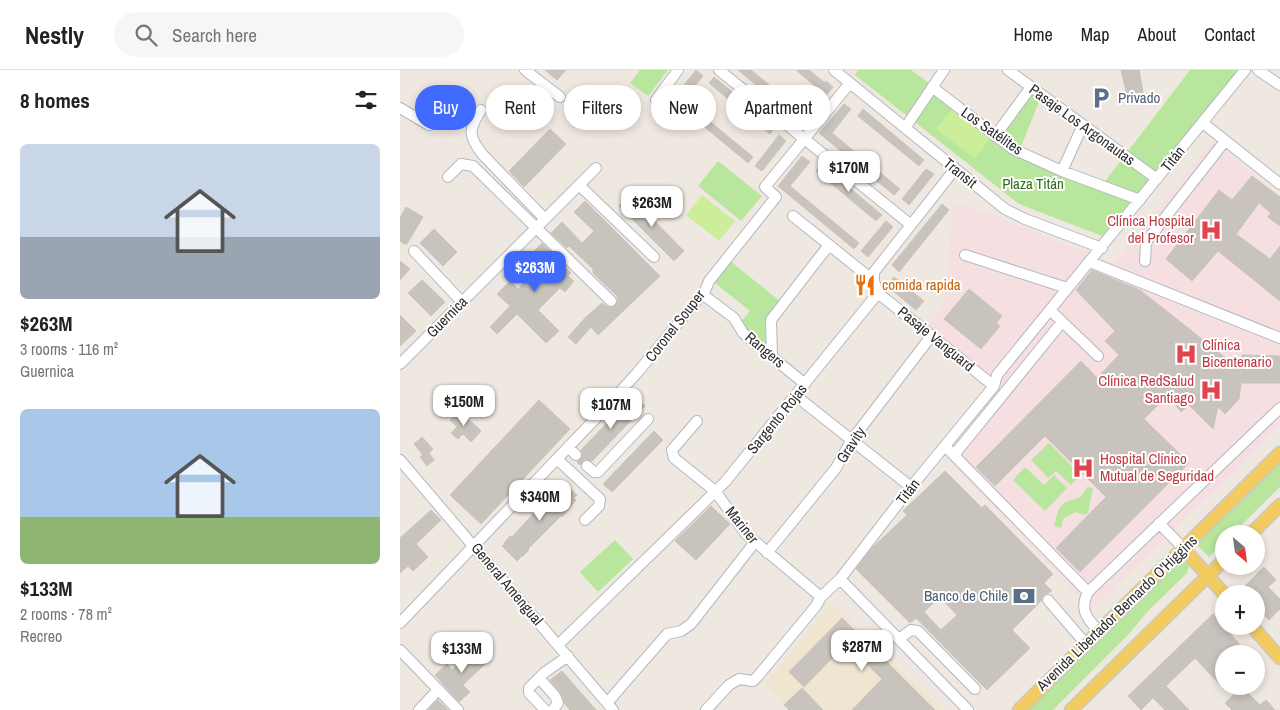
<!DOCTYPE html>
<html lang="en">
<head>
<meta charset="utf-8">
<style>
	body { margin:0; font-family:"Archivo Narrow",sans-serif; background:#f6f6f6; color:#222; height:100vh; display:flex; flex-direction:column; font-size:19px; white-space:nowrap }
	* { box-sizing:border-box; margin:0 }
	p { font-size:16px; color:#767676 }
	.icon { flex:none; width:28px; height:28px; fill:none; stroke:currentColor; stroke-width:2; stroke-linecap:round; stroke-linejoin:round }
	.map { position:relative; flex:1; overflow:hidden }
	.side { display:flex; flex-direction:column; background:#fff; width:400px }
	.side>* { flex:none }
	.guide { position:absolute; left:15px; top:15px; width:475px; height:45px; display:flex; gap:10px }
	.needle { width:32px; rotate:151deg }
	.controls { position:absolute; left:815px; top:455px; display:grid; gap:10px }
	.controls a { display:grid; place-items:center; width:50px; height:50px; border-radius:50%; background:#fff; box-shadow:0 2px 8px #0003; font-size:25px }
	.price { position:absolute; translate:-50% -42px; padding:0 11px; border-radius:10px; background:#fff; color:#222; font-size:16px; line-height:32px; filter:drop-shadow(0 1px 2px #0008) }
	.price::after { content:''; position:absolute; left:50%; top:30px; width:15px; height:11px; margin-left:-8px; background:inherit; clip-path:polygon(0 0,100% 0,50% 100%) }
	.price.selected { background:#406afd; color:#fff }
	ul { padding:0; list-style:none }
	li { display:grid; align-content:center; gap:10px; height:265px; padding:0 20px }
	li span { display:grid; place-items:center; height:155px; border-radius:8px; color:#555 }
	li>.icon { margin-inline-start:auto }
	span .icon { width:90px; height:90px; fill:#fffc; stroke-width:1 }
	li b { font-size:21px }
	h2 { display:flex; justify-content:space-between; align-items:center; height:60px; padding:0 20px; font-size:21px }
	.tag { padding:0 18px; border-radius:22px; background:#fff; box-shadow:0 2px 8px #0003; font-size:18px; line-height:45px }
	.tag.selected { background:#406afd; color:#fff }
	header { display:flex; align-items:center; gap:30px; box-sizing:border-box; height:70px; padding:0 25px; background:#fff; border-bottom:1px solid #e0e0e0 }
	header strong { font-size:24px }
	nav { display:flex; gap:28px; margin-inline-start:auto; font-size:18px }
	.search { width:350px; height:45px; background:#f6f6f6; display:flex; align-items:center; gap:12px; box-sizing:border-box; padding:0 18px; border-radius:28px; color:#767676; font-size:19px }
	main { display:flex; flex:1; min-height:0 }
	.map>svg:first-child { display:block }
	.education { fill:#f0e5d1 }
	.medical { fill:#f5dfe1 }
	.green { fill:#b8e69d }
	.pitch { fill:#cced99 }
	.building { fill:#c8c3bc; stroke:#cbc4ba; fill-rule:evenodd }
	.lines { fill:none; stroke-linecap:round; stroke-linejoin:round }
	.minor-casing { stroke:#b4b7c1; stroke-width:12 }
	.major-casing { stroke:#c9c9c9; stroke-width:15 }
	.minor { stroke:#fff; stroke-width:10 }
	.major { stroke:#f3cc61; stroke-width:12 }
	.labels { text-anchor:middle; stroke-width:4; stroke-linejoin:round; paint-order:stroke }
	.service-label { font-size:15px; fill:#4e5e75; stroke:#fff; text-anchor:start }
	.street-label { font-size:15px; fill:#2e2e2e; stroke:#fff }
	.park-label { font-size:15px; fill:#2f6f1a; stroke:#fff }
	.health-label { font-size:15px; fill:#be3a42; stroke:#fff; text-anchor:end }
	.food-label { font-size:15px; fill:#c56008; stroke:#fff; text-anchor:start }
</style>
</head>
<body>
<header>
<strong>Nestly</strong>
<div class="search"><svg class="icon" aria-label="search" viewBox="0 0 24 24"><circle cx="10" cy="10" r="6"/><path d="M15 15l6 6"/></svg>Search here</div>
<nav><a>Home</a><a>Map</a><a>About</a><a>Contact</a></nav>
</header>
<main>
<section class="side">
<h2>8 homes<svg class="icon" aria-label="filters" viewBox="0 0 24 24"><path d="M4 7h16M4 17h16"/><circle cx="9" cy="7" r="2"/><circle cx="15" cy="17" r="2"/></svg></h2>
<ul>
<li><span style="background:linear-gradient(#c9d6e8 60%,#9aa5b1 0)"><svg class="icon" aria-label="home" viewBox="0 0 24 24"><path d="M3 11l9-7 9 7M6 9v11h12V9"/></svg></span><div><b>$263M</b><p>3 rooms · 116 m²</p><p>Guernica</p></div></li>
<li><span style="background:linear-gradient(#a9c7e8 70%,#8fb573 0)"><svg class="icon" aria-label="home" viewBox="0 0 24 24"><path d="M3 11l9-7 9 7M6 9v11h12V9"/></svg></span><div><b>$133M</b><p>2 rooms · 78 m²</p><p>Recreo</p></div></li>
</ul>
</section>
<div class="map">
<svg width="880" height="640" viewBox="0 0 880 640">
	<rect width="100%" height="100%" fill="#efe8e1"/>
	<path class="education" d="M 431,533 L 543,640 L 389,640 L 365,614 Z"/>
	<path class="medical" d="M 812,72 L 880,126 L 880,355 L 823,413 L 691,540 L 543,384 L 600,312 L 528,256 L 544,233 L 554,131 L 714,193 Z"/>
	<path class="green" d="M 240,0 L 268,0 L 248,26 L 230,13 Z
		M 458,0 L 511,0 L 595,60 L 626,16 L 641,27 L 620,79 L 700,118 L 790,0 L 839,0 L 702,166 L 619,134 L 455,5 Z
		M 318,91 L 362,126 L 341,151 L 298,116 Z
		M 330,191 L 381,232 L 365,251 L 366,275 L 340,253 L 350,241 L 315,213 Z
		M 649,373 L 681,405 L 671,415 L 656,401 L 648,408 L 631,390 Z
		M 880,390 L 880,417 L 832,464 L 824,464 L 824,472 L 809,487 L 796,474 L 797,471 Z
		M 625,397 L 644,415 L 654,405 L 667,418 L 645,441 L 613,410 Z
		M 687,417 L 693,418 L 688,443 L 684,445 L 676,442 L 664,448 L 661,458 L 654,456 C 656,450 657,440 661,436 C 670,426 678,435 687,417 Z
		M 215,470 L 233,489 L 198,522 L 180,502 Z
		M 781,491 L 787,493 L 789,496 L 787,503 L 748,541 L 729,564 L 653,640 L 625,640 L 776,493 Z"/>
	<path class="pitch" d="M 553,38 L 591,67 L 575,89 L 536,59 Z
		M 302,125 L 335,151 L 319,171 L 286,145 Z"/>
	<path class="building" d="M 145,0 L 166,0 L 157,10 Z
		M 296,0 L 303,6 L 284,30 L 353,87 L 348,93 L 272,30 Z
		M 338,0 L 351,0 L 394,35 L 388,41 Z
		M 396,0 L 409,0 L 425,13 L 426,11 L 433,17 L 409,47 L 402,42 L 419,20 Z
		M 721,0 L 739,0 L 743,22 L 727,26 Z
		M 314,7 L 375,57 L 370,64 L 309,13 Z
		M 444,34 L 451,39 L 432,63 L 500,119 L 494,125 L 419,63 Z
		M 463,39 L 524,90 L 519,96 L 458,46 Z
		M 150,59 L 166,74 L 124,117 L 109,101 Z
		M 379,65 L 386,71 L 362,101 L 355,96 Z
		M 402,86 L 410,92 L 390,116 L 459,173 L 454,179 L 378,116 Z
		M 421,94 L 482,145 L 476,151 L 416,101 Z
		M 526,99 L 534,104 L 509,135 L 502,129 Z
		M 852,106 L 880,127 L 880,156 L 868,147 L 871,143 L 859,133 L 836,164 L 870,189 L 880,176 L 880,231 L 818,181 L 792,211 L 766,189 L 819,120 L 832,130 Z
		M 230,126 L 284,181 L 274,191 L 219,136 Z
		M 185,131 L 260,206 L 198,265 L 191,257 L 176,274 L 168,267 L 185,248 L 202,233 L 206,236 L 212,238 L 218,232 L 217,226 L 193,203 L 193,199 L 169,176 L 167,178 L 151,163 L 162,152 L 182,173 L 194,161 L 174,142 Z
		M 542,134 L 549,140 L 499,202 L 492,195 Z
		M 6,137 L 23,147 L 7,174 L 4,174 L 0,171 L 0,148 Z
		M 486,151 L 493,157 L 468,187 L 461,181 Z
		M 34,159 L 57,182 L 43,196 L 20,173 Z
		M 142,173 L 159,190 L 158,191 L 171,203 L 168,206 L 174,211 L 165,222 L 160,218 L 138,240 L 159,261 L 146,273 L 117,244 L 97,264 L 90,257 L 110,236 L 97,224 L 110,211 L 118,219 L 134,202 L 120,187 L 127,181 L 130,185 Z
		M 0,191 L 10,199 L 0,210 Z
		M 692,200 L 740,220 L 841,300 L 842,285 L 880,286 L 880,313 L 841,313 L 839,329 L 825,344 L 818,337 L 813,359 L 789,335 L 781,342 L 768,325 L 744,349 L 789,393 L 680,502 L 656,478 L 706,427 L 645,366 L 595,416 L 576,397 L 681,291 L 697,308 L 719,285 L 705,271 L 715,261 L 676,220 Z
		M 494,207 L 524,231 L 516,240 L 487,216 Z
		M 22,210 L 45,232 L 31,246 L 8,223 Z
		M 569,219 L 602,246 L 596,253 L 600,256 L 581,279 L 544,249 Z
		M 0,245 L 16,261 L 0,276 Z
		M 234,325 L 245,336 L 192,391 L 185,389 L 180,395 L 177,392 L 182,387 L 181,380 Z
		M 139,330 L 170,359 L 81,454 L 50,425 Z
		M 60,341 L 81,361 L 71,372 L 63,364 L 58,369 L 51,363 L 57,357 L 50,350 Z
		M 254,361 L 263,370 L 212,422 L 203,414 Z
		M 22,367 L 33,379 L 29,383 L 34,390 L 27,396 L 20,387 L 23,385 L 14,374 Z
		M 545,401 L 582,438 L 585,435 L 653,504 L 644,513 L 652,521 L 643,525 L 641,531 L 612,560 L 630,578 L 587,620 L 516,548 L 510,553 L 456,499 L 471,479 L 507,445 L 503,441 ZM 540,527 L 557,545 L 541,560 L 524,542 Z
		M 165,414 L 177,425 L 174,428 L 176,430 L 162,447 L 161,446 L 128,479 L 129,480 L 123,486 L 122,486 L 117,491 L 102,476 L 105,474 L 104,473 L 110,466 L 112,467 L 154,421 L 155,422 Z
		M 311,436 L 330,454 L 296,490 L 275,471 Z
		M 31,440 L 41,450 L 16,474 L 28,487 L 13,501 L 8,496 L 0,503 L 0,468 Z
		M 864,497 L 876,510 L 868,517 L 880,529 L 880,539 L 869,550 L 856,537 L 856,524 L 837,524 Z
		M 813,544 L 848,584 L 824,584 L 824,619 L 795,588 L 766,616 L 789,640 L 765,640 L 753,628 L 741,640 L 728,626 Z
		M 442,548 L 492,597 L 535,640 L 452,640 L 482,609 L 446,574 L 404,617 L 389,602 Z
		M 77,577 L 89,590 L 63,615 L 70,622 L 59,632 L 35,605 L 47,594 L 52,600 Z
		M 162,601 L 196,640 L 170,640 L 165,634 L 161,623 L 150,610 Z
		M 842,617 L 860,635 L 866,630 L 875,640 L 832,640 L 825,633 Z
		M 402,618 L 423,640 L 389,640 L 384,635 Z
		M 38,630 L 48,640 L 28,640 Z"/>
	<g class="lines">
		<g class="minor-casing">
			<path id="minor" d="M 125,0 L 160,27
				M 319,0 L 511,155
				M 434,0 L 605,139 L 625,149 L 702,178
				M 608,0 L 757,109
				M 858,0 L 880,15
				M 532,17 L 613,79 L 662,101 L 740,130
				M 256,30 L 278,0
				M 0,38 L 29,55 C 39,53 41,43 45,34
				M 81,40 C 68,60 68,66 83,85 L 145,149
				M 803,53 L 880,114
				M 505,58 L 544,0
				M 595,66 L 631,17
				M 662,101 L 683,55
				M 48,107 L 61,94 L 73,96 L 211,231
				M 179,115 L 254,187
				M 393,146 L 474,211
				M 14,181 L 62,232
				M 565,185 L 667,218
				M 745,191 L 746,172 L 825,71
				M 690,192 L 880,268
				M 478,223 L 474,211 L 474,202 L 555,99
				M 478,223 L 594,316
				M 303,226 L 306,227 L 334,248 L 343,263 L 405,314
				M 650,240 L 698,286
				M 372,286 L 371,250 L 429,175
				M 0,294 L 196,98
				M 396,326 L 511,417
				M 297,351 L 272,380 L 274,388 L 315,421 L 346,464 L 421,527
				M 545,376 L 688,522
				M 168,377 L 176,385
				M 554,385 L 662,252
				M 157,389 L 200,429 L 199,436 L 185,450
				M 0,390 L 213,640
				M 187,396 L 194,402 L 198,402 L 248,349
				M 759,453 L 783,478
				M 367,483 L 436,398 L 451,371 L 532,265
				M 440,509 L 568,640
				M 648,530 L 686,574
				M 0,553 L 197,347 L 237,303 L 299,228 L 303,226 L 309,211 L 376,127 L 365,117 L 450,13
				M 699,562 C 687,548 679,540 688,522 L 880,338
				M 499,569 L 511,560 L 518,561 L 575,619
				M 158,575 L 325,412 L 478,223
				M 0,580 L 58,640
				M 139,608 L 155,626 L 158,633 L 153,640
				M 207,633 L 267,564 L 281,561 L 291,554 L 355,472
				M 19,640 L 38,620
				M 145,640 L 129,623 L 129,618 L 144,603 L 168,586
				M 306,640 L 329,615 L 339,609 L 353,611 L 358,606 L 416,536 L 421,527 L 440,509 L 511,417 L 594,316 L 597,305 L 845,0"/>
		</g>
		<g class="major-casing">
			<path id="major" d="M 851,464 L 880,435
				M 783,478 L 824,524
				M 852,556 L 880,588
				M 619,640 L 880,383
				M 671,640 L 824,490"/>
		</g>
		<use href="#minor" class="minor"/>
		<use href="#major" class="major"/>
	</g>
	<defs>
		<g id="parking-bare" transform="scale(1.725)"><path d="M-3.5-5.5H1a3.5 3.5 0 0 1 0 7H-1V5.5H-3.5ZM-1-3.4V-.6H.8a1.4 1.4 0 0 0 0-2.8Z" fill="#5c6f8a" stroke="#fff" stroke-width="2.5" paint-order="stroke"/></g>
		<g id="hospital-bare" transform="scale(1.725)"><path d="M-5-5h3v3.5h4V-5h3V5h-3V1.5h-4V5h-3Z" fill="#e0444e" stroke="#fff" stroke-width="2.5" paint-order="stroke"/></g>
		<g id="restaurant-bare" transform="scale(1.725)"><path d="M-5-6h1v4h1v-4h1v4h1v-4h1v5L-1.5 .5V6h-2V.5L-5-1ZM5-6V6H3V1.5H1.5Q1.5-4 5-6Z" fill="#e8710a" stroke="#fff" stroke-width="2.5" paint-order="stroke"/></g>
		<g id="bank-bare" transform="scale(1.725)"><path d="M-6-4H6V4H-6ZM0-2.3a2.3 2.3 0 1 0 0 4.6a2.3 2.3 0 1 0 0-4.6Z" fill="#5c6f8a" stroke="#fff" stroke-width="2.5" paint-order="stroke"/></g>
	</defs>
	<g fill-rule="evenodd">
		<use href="#parking-bare" x="701" y="28"/>
		<use href="#hospital-bare" x="811" y="160"/>
		<use href="#restaurant-bare" x="465" y="215"/>
		<use href="#hospital-bare" x="786" y="284"/>
		<use href="#hospital-bare" x="811" y="320"/>
		<use href="#hospital-bare" x="683" y="398"/>
		<use href="#bank-bare" x="624" y="526"/>
	</g>
	<g class="labels">
		<g class="service-label">
			<text x="718" y="33">Privado</text>
			<text x="608" y="531" text-anchor="end">Banco de Chile</text>
		</g>
		<g class="street-label">
			<text transform="translate(682 55) rotate(36)" y="5">Pasaje Los Argonautas</text>
			<text transform="translate(592 61) rotate(35)" y="5">Los Satélites</text>
			<text transform="translate(773 89) rotate(-51)" y="5">Titán</text>
			<text transform="translate(560 103) rotate(39)" y="5">Transit</text>
			<text transform="translate(47 247) rotate(-45)" y="5">Guernica</text>
			<text transform="translate(275 256) rotate(-52)" y="5">Coronel Souper</text>
			<text transform="translate(536 269) rotate(39)" y="5">Pasaje Vanguard</text>
			<text transform="translate(365 280) rotate(40)" y="5">Rangers</text>
			<text transform="translate(377 349) rotate(-51)" y="5">Sargento Rojas</text>
			<text transform="translate(451 375) rotate(-57)" y="5">Gravity</text>
			<text transform="translate(508 422) rotate(-52)" y="5">Titán</text>
			<text transform="translate(342 455) rotate(51)" y="5">Mariner</text>
			<text transform="translate(107 514) rotate(50)" y="5">General Amengual</text>
			<text transform="translate(717 543) rotate(-44)" y="5">Avenida Libertador Bernardo O'Higgins</text>
		</g>
		<g class="park-label">
			<text x="633" y="119">Plaza Titán</text>
		</g>
		<g class="health-label">
			<text x="794" y="156">Clínica Hospital<tspan x="794" dy="17">del Profesor</tspan></text>
			<text x="802" y="280" text-anchor="start">Clínica<tspan x="802" dy="17">Bicentenario</tspan></text>
			<text x="794" y="316">Clínica RedSalud<tspan x="794" dy="17">Santiago</tspan></text>
			<text x="700" y="394" text-anchor="start">Hospital Clínico<tspan x="700" dy="17">Mutual de Seguridad</tspan></text>
		</g>
		<g class="food-label">
			<text x="482" y="220">comida rapida</text>
		</g>
	</g>
</svg>
<div class="controls">
<a><svg class="needle" viewBox="-14 -14 28 28"><path d="M0-13l5 13h-10z" fill="#e53935"/><path d="M0 13l5-13h-10z" fill="#767676"/></svg></a>
<a>+</a>
<a>−</a>
</div>
<b class="price" style="left:449px;top:123px">$170M</b>
<b class="price" style="left:252px;top:158px">$263M</b>
<b class="price selected" style="left:135px;top:223px">$263M</b>
<b class="price" style="left:64px;top:357px">$150M</b>
<b class="price" style="left:211px;top:360px">$107M</b>
<b class="price" style="left:140px;top:452px">$340M</b>
<b class="price" style="left:462px;top:602px">$287M</b>
<b class="price" style="left:62px;top:604px">$133M</b>
<div class="guide">
<a class="tag selected">Buy</a>
<a class="tag">Rent</a>
<a class="tag">Filters</a>
<a class="tag">New</a>
<a class="tag">Apartment</a>
</div>
</div>
</main>
</body>
</html>
